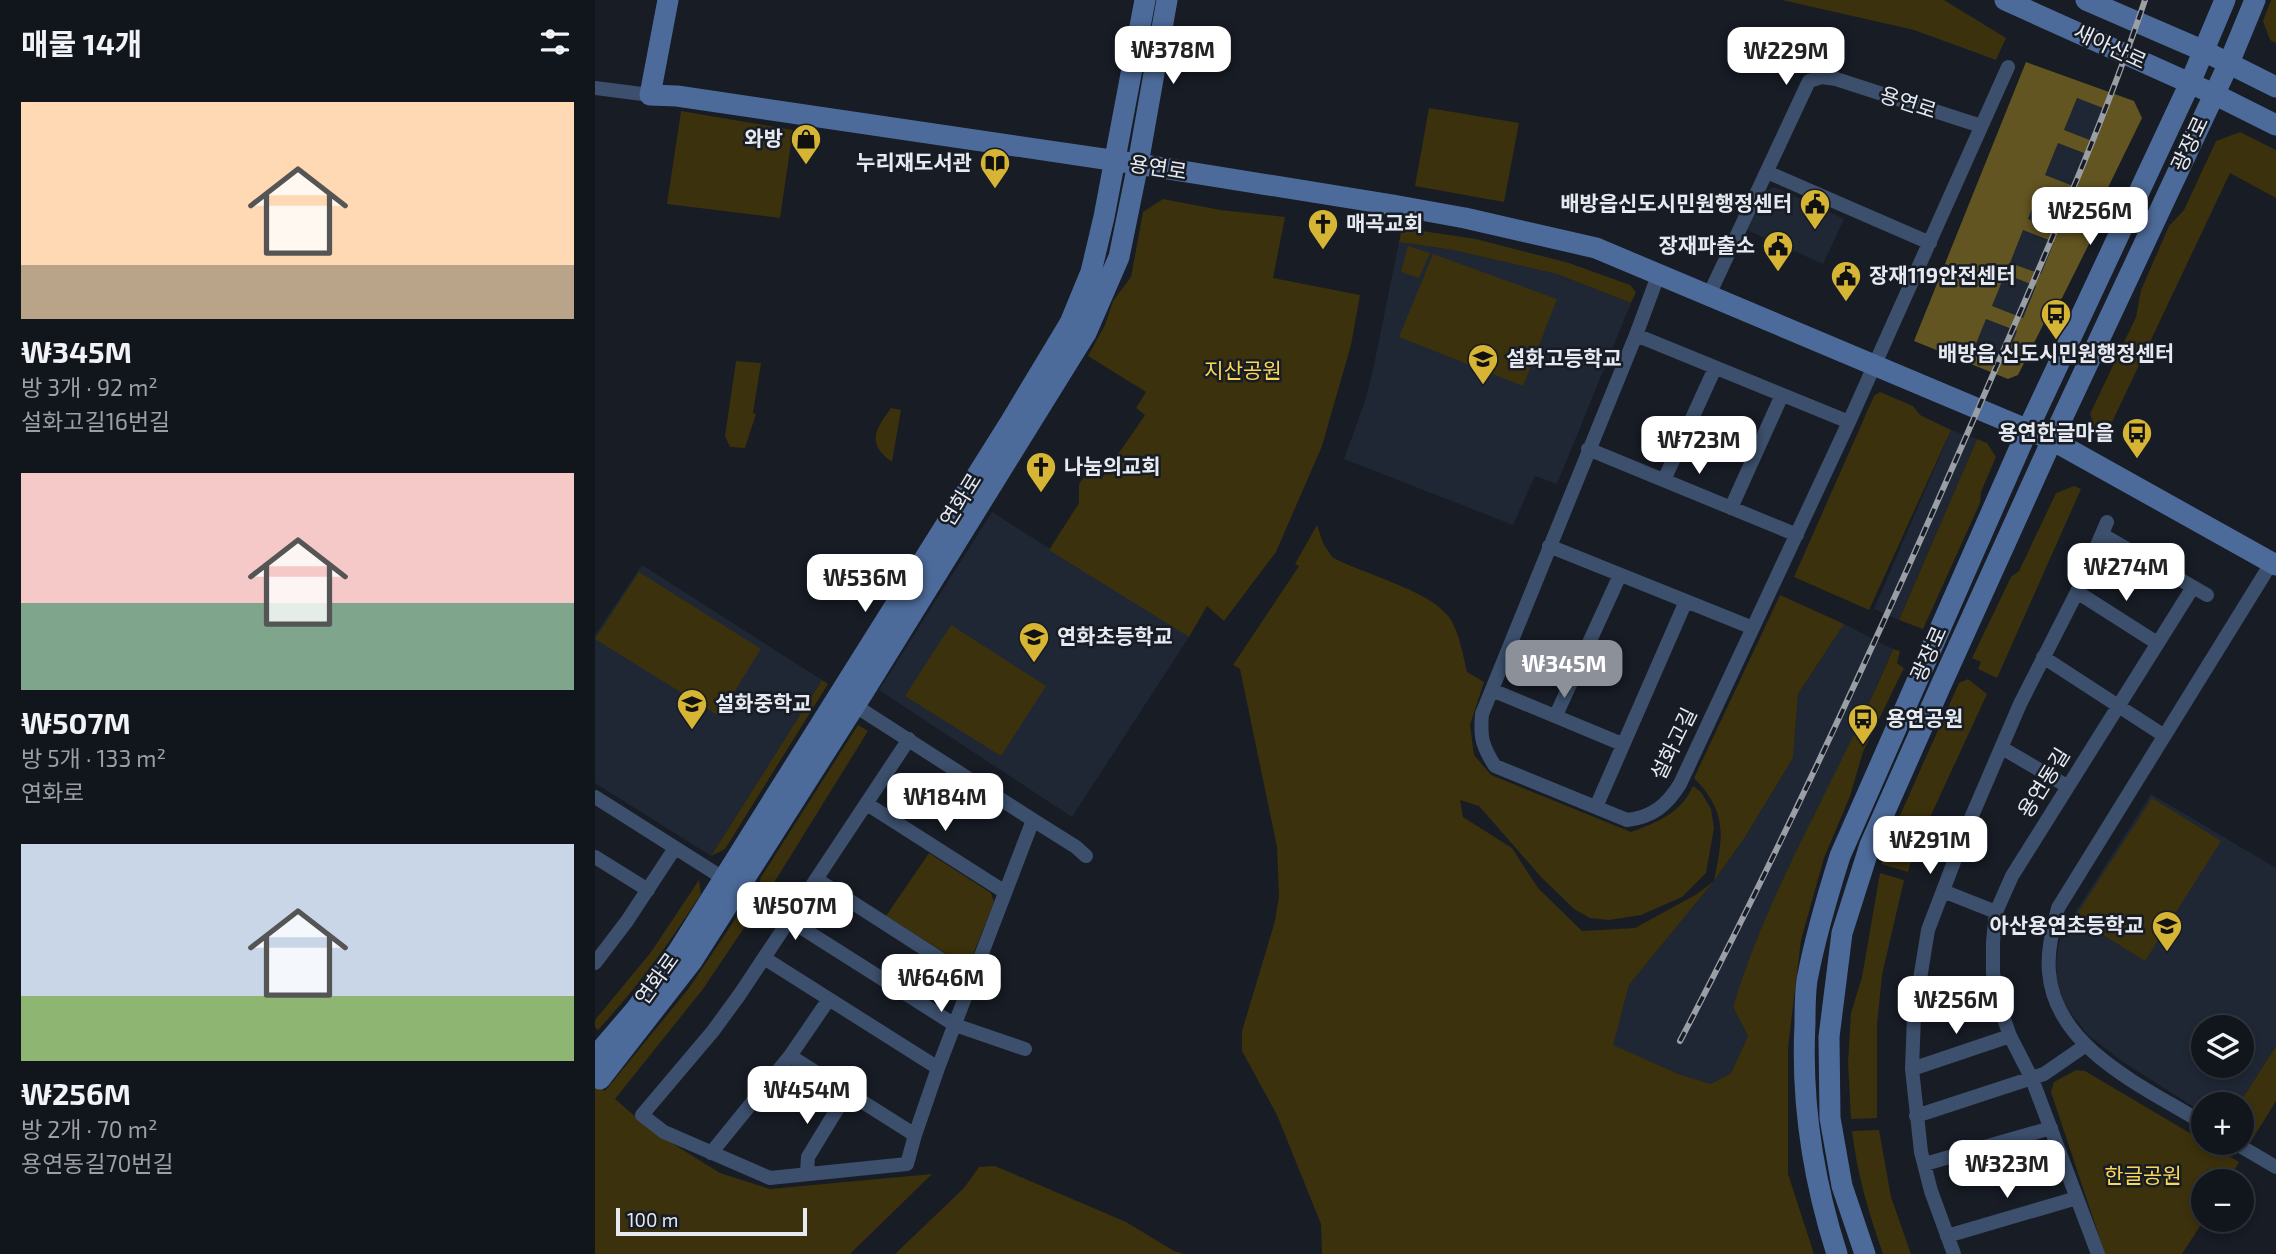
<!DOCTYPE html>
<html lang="ko">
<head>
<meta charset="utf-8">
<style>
	body { margin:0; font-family:"Exo 2","Noto Sans KR",sans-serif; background:#1a1e25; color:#f1f3f6; height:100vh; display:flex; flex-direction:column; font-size:26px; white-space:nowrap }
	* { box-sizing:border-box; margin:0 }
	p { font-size:23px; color:#9c9fa3 }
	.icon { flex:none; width:38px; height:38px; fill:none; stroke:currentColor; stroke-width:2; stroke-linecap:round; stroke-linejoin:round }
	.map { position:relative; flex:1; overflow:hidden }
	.details { display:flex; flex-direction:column; background:#11151c; width:595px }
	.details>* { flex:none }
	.fabs { position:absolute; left:1596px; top:1015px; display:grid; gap:14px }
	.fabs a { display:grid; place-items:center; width:63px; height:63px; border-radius:50%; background:#11151c; box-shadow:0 4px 10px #0003,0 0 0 2px #30343b; font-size:35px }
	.scale { position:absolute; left:21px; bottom:18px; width:191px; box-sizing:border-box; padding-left:7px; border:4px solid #e6eaf0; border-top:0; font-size:19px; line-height:24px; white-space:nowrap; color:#e6eaf0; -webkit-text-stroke:5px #171c25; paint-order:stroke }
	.price { position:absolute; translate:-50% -60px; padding:0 16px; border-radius:14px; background:#fff; color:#222; font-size:23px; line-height:46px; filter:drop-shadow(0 2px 4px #0008) }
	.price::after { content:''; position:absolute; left:50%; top:42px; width:21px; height:16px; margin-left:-10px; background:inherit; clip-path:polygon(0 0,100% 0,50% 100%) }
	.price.selected { background:#8c9099; color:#fff }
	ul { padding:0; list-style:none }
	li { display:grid; align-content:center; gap:14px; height:371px; padding:0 21px }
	li span { display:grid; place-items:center; height:217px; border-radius:0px; color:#555 }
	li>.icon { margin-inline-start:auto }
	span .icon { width:126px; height:126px; fill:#fffc; stroke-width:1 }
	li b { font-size:30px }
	h2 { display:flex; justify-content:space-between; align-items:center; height:84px; padding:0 21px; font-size:30px }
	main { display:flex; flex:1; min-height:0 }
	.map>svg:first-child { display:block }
	.built { fill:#1f2735; fill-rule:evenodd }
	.green { fill:#3b310c }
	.water { fill:#635521; fill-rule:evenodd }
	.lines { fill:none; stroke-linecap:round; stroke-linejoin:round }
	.street { stroke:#3c4f6c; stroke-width:14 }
	.secondary { stroke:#4d6b9a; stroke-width:21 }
	.rail-casing { stroke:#9a9fa6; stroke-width:6 }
	.rail { stroke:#171c25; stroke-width:3.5; stroke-dasharray:10; stroke-linecap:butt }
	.labels { text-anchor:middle; stroke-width:5; stroke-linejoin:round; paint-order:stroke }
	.street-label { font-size:21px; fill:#e6eaf0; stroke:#171c25 }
	.poi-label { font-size:21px; font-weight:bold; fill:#e6eaf0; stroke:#171c25; text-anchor:start }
	.park-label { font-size:21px; fill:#fbd754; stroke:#171c25 }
</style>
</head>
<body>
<main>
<section class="details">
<h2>매물 14개<svg class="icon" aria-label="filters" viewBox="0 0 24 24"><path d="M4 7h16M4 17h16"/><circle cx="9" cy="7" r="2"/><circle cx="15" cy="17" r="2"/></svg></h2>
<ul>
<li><span style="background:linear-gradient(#ffd9b3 75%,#b9a48a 0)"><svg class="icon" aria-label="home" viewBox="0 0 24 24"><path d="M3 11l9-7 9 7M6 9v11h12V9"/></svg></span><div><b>₩345M</b><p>방 3개 · 92 m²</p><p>설화고길16번길</p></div></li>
<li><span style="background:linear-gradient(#f6c9c9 60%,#7fa58c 0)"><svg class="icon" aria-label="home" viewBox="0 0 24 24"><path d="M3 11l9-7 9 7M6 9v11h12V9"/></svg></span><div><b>₩507M</b><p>방 5개 · 133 m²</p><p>연화로</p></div></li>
<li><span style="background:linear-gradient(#c9d6e8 70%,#8fb573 0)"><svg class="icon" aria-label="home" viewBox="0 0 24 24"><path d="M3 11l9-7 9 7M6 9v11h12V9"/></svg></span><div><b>₩256M</b><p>방 2개 · 70 m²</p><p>용연동길70번길</p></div></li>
</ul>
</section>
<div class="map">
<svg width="1681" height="1254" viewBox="0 0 1681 1254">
	<rect width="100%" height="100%" fill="#171c25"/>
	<path class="built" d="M 1482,98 L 1513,110 L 1500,142 L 1469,130 Z
		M 1463,143 L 1494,155 L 1481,187 L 1450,175 Z
		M 1179,187 L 1249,219 L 1228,264 L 1152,230 L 1169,192 Z
		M 1446,187 L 1477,199 L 1464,231 L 1433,219 Z
		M 1428,230 L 1459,242 L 1446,274 L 1415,263 Z
		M 804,242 L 858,250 L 962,274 L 1036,303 L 962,484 L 940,476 L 918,525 L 749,459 L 770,401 L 778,370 Z
		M 1410,274 L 1441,286 L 1428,318 L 1397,306 Z
		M 1391,319 L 1422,331 L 1409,363 L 1377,351 Z
		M 1356,430 L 1382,439 L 1304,620 L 1279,609 Z
		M 397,512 L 594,637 L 477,817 L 284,690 Z
		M 47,565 L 227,680 L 116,856 L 0,783 L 0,635 Z
		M 1249,624 L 1298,649 L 1249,759 L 1223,807 L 1169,923 L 1138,1007 L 1153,1036 L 1136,1073 L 1116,1084 L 1086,1075 L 1017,1045 L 1034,985 L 1119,881 L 1150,837 L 1198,758 L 1203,694 Z
		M 1556,794 L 1681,868 L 1681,1046 L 1644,1104 L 1608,1104 L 1608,1113 L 1528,1062 L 1493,1035 L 1471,1007 L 1463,986 L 1461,962 L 1464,943 L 1469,930 ZM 1608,1027 L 1647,1027 L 1647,1066 L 1608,1066 Z"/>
	<path class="green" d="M 1187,0 L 1349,0 L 1411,38 L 1401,60 L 1319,30 Z
		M 1676,0 L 1681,0 L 1681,43 L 1675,40 L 1668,21 Z
		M 834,108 L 924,123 L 909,202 L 820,186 Z
		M 86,111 L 198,130 L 185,218 L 72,204 Z
		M 1645,132 L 1681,150 L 1681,198 L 1635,173 L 1510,437 L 1502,433 L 1495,414 L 1541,317 L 1546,290 L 1574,226 L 1589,210 L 1621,141 Z
		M 568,199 L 626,210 L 690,217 L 678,278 L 765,295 L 756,345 L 727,446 L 681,552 L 629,621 L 612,606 L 594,637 L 454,550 L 484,503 L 484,484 L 493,471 L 506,479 L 550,415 L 541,408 L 551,392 L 493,356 L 510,325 L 518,301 L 536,277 L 548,212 Z
		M 807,228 L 881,239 L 974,263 L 1035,285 L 1041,292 L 1036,303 L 962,274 L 858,250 L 804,242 Z
		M 813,246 L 835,253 L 824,278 L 806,272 Z
		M 838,254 L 962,299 L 928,386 L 804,337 Z
		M 141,361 L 166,363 L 158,413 L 161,414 L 150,448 L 135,447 L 130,436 Z
		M 1285,392 L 1318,406 L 1325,415 L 1356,430 L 1274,610 L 1199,577 L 1279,396 Z
		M 296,408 L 306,410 L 297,462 C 271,443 280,430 296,408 Z
		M 1382,439 L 1392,443 L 1401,457 L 1386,492 L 1385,503 L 1328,629 L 1304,620 Z
		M 1479,486 L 1486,489 L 1402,678 L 1383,669 L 1386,662 L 1377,658 L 1416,577 L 1424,571 L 1461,493 Z
		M 722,525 L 728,543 L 737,557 C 767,574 839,591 856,620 C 865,636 868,655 872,672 L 889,682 L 875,725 L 879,755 L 896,775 L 1036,832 C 1063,822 1086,813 1098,786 L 1106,792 L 1116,809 L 1119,828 L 1111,873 L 1087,897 L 1046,915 L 1014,920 L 995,918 L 979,909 L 946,877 L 884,806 L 865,800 L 868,817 L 917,848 L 943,888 L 987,931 L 1040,928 L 1102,894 L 1119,881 C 1128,836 1133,813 1099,778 L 1185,595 L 1249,624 L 1203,694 L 1198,758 L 1150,837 L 1119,881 L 1034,985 L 1018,1045 L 1086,1075 L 1116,1084 L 1136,1073 L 1153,1036 L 1138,1007 C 1176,882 1248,769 1298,649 L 1305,651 L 1302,663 L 1309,668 L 1268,752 L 1255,796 L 1229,858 L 1206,940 L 1193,1048 L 1193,1174 L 1219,1254 L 727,1254 L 726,1224 L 682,1115 L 647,1051 L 647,1031 L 680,921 L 684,896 L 682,847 L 645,669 L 638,665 L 704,566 L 700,564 Z
		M 44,572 L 166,649 L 124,716 L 0,639 Z
		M 356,625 L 451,686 L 406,756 L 310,696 Z
		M 1373,679 L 1392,694 L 1319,852 L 1313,872 L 1286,864 L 1290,849 L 1364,683 Z
		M 227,680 L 233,684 L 130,849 L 116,856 Z
		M 263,725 L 273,731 L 172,894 L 167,891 L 165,879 Z
		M 1557,798 L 1626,841 L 1550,961 L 1486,921 L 1487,918 L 1482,914 Z
		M 334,853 L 396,893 L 399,902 L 377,957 L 363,961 L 291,916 Z
		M 1285,873 L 1309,880 L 1287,975 L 1282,1025 L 1282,1118 L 1256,1119 L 1253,1062 L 1256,1013 L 1267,977 Z
		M 104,880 L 106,894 C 75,942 42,988 3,1030 L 0,1027 L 0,1020 L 56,952 Z
		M 153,909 L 159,913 L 108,989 L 20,1099 L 56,1130 L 125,1173 L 175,1189 L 337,1174 L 255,1254 L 0,1254 L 0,1083 L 10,1091 L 94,988 L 145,912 Z
		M 1681,1046 L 1681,1101 L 1655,1143 L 1647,1138 L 1647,1104 L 1644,1104 Z
		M 1481,1070 L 1490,1071 L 1644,1162 L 1633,1181 L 1608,1181 L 1609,1220 L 1587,1254 L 1510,1254 L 1456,1092 L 1459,1082 Z
		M 1284,1130 L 1296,1197 L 1316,1254 L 1288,1254 C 1274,1214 1262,1174 1257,1131 Z
		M 400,1166 L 531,1222 L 579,1251 L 589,1254 L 300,1254 L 369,1188 L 384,1167 Z"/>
	<path class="water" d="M 1431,62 L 1539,101 L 1547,118 L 1501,212 L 1498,236 L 1467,298 L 1459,303 L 1423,375 L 1413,379 L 1319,341 ZM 1482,98 L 1513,110 L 1500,142 L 1469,130 ZM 1463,143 L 1494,155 L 1481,187 L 1450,175 ZM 1446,187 L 1477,199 L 1464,231 L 1433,219 ZM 1428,230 L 1459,242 L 1446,274 L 1415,263 ZM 1410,274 L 1441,286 L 1428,318 L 1397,306 ZM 1391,319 L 1422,331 L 1409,363 L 1378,351 Z"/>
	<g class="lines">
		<path class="street" d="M 0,88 L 55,95
			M 1172,172 L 1335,243
			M 1064,273 L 1041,335 L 887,714 C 885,737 887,746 900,766 L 1032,820 C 1058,817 1072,805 1085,784 L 1254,422 L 1413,67
			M 1114,295 L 1214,81 L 1227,77 L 1241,79 L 1386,126
			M 1041,335 L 1254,422
			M 993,449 L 1202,535
			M 1069,480 L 1120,368
			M 1136,508 L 1187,395
			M 1508,535 L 1612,595
			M 954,546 L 1158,628
			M 1482,592 L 1562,643
			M 1448,657 L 1568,735
			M 897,690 L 1027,744
			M 259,705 L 438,820 L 343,1068 L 320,1135 L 312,1164 L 175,1178 L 69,1132 L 47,1115 L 118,1031 L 145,994 L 314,739
			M 961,715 L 1025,575
			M 1407,748 L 1472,786
			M 0,797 L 360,1025 L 430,1049
			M 272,804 L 410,892
			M 1001,807 L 1091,601
			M 438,820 L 481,847 L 491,856
			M 0,857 L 53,890
			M 221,879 L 378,980
			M 1348,891 L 1401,912
			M 169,958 L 343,1068
			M 0,963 L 32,921 L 80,848
			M 195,1056 L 320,1135
			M 1317,1069 L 1415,1036
			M 1321,1116 L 1449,1074 L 1491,1045
			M 1608,1123 C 1550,1087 1460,1049 1454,972 C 1452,950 1458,929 1463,908 L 1677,562
			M 1640,1143 L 1681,1167
			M 116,1153 L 195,1056 L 234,999
			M 1330,1164 L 1456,1128
			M 212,1172 L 213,1157 L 252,1093
			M 1352,1236 L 1482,1198
			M 1359,1254 L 1336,1191 L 1326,1152 L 1317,1069 L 1319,1016 L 1333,930 L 1373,825 L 1425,704 L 1482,592 L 1512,522
			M 1503,1254 L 1437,1079 L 1415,1036 L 1404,1005 L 1398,973 L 1398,942 L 1401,912 L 1417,876 L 1598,587"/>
		<path class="secondary" d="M 73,0 L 55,95 L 82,96 L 543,164 L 798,205 L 870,218 L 1001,248 L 1457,440 L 1681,565
			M 1410,0 L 1619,94 L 1681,125
			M 1491,0 L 1609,51 L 1681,87
			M 0,1057 L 41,1009 L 82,953 L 416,421 L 475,323 L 496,272 L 509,217 L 550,0
			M 5,1079 L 97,961 L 269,691 L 491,333 L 524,257 L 543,164 L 572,0
			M 1242,1254 C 1218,1179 1206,1102 1210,1023 C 1210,1009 1210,994 1212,980 C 1220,938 1232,897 1245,856 L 1433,429 L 1595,83 L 1630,0
			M 1270,1254 L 1247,1186 L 1235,1118 L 1234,1037 L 1247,933 L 1275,845 L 1346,685 L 1457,440 L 1634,63 L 1660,0"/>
		<g class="rail-casing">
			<path id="rail" d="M 1085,1041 C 1196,829 1295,612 1390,393 C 1446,263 1505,134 1550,0"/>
		</g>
		<use href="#rail" class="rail"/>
	</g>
	<defs>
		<g id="shop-pin" transform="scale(1.575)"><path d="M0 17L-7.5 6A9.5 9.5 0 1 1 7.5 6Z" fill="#d6b534" stroke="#171c25"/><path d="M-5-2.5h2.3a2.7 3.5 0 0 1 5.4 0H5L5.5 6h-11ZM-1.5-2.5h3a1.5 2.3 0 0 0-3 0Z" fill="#111"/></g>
		<g id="library-pin" transform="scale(1.575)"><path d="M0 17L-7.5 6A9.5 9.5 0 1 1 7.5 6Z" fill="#d6b534" stroke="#171c25"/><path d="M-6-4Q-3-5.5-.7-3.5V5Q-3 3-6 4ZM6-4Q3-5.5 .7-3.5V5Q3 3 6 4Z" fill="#111"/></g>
		<g id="civic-pin" transform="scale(1.575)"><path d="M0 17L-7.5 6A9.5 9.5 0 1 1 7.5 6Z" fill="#d6b534" stroke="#171c25"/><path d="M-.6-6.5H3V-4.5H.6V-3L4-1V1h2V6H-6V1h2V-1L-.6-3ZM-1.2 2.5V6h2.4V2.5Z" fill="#111"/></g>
		<g id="church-pin" transform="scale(1.575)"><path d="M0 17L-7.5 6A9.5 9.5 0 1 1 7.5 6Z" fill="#d6b534" stroke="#171c25"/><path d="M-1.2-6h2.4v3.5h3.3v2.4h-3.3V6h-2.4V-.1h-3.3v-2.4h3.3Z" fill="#111"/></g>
		<g id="bus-pin" transform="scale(1.575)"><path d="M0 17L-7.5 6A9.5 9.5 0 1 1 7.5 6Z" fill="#d6b534" stroke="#171c25"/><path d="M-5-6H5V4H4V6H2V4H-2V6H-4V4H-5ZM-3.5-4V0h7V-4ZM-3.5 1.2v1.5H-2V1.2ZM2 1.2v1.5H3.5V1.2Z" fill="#111"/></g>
		<g id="school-pin" transform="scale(1.575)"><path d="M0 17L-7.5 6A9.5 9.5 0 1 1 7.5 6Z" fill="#d6b534" stroke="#171c25"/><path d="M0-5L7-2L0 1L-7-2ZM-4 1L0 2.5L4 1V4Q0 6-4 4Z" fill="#111"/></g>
	</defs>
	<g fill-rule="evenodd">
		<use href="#shop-pin" x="211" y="139"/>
		<use href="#library-pin" x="400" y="163"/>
		<use href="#civic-pin" x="1220" y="204"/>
		<use href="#church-pin" x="728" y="224"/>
		<use href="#civic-pin" x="1183" y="246"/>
		<use href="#civic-pin" x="1251" y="276"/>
		<use href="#bus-pin" x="1461" y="314"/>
		<use href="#school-pin" x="888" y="359"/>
		<use href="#bus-pin" x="1542" y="433"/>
		<use href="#church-pin" x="446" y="467"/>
		<use href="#school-pin" x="439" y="637"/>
		<use href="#school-pin" x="97" y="704"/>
		<use href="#bus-pin" x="1268" y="719"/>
		<use href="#school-pin" x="1572" y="926"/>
	</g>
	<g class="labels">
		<g class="street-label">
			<text transform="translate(1515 47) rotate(25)" y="7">새아산로</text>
			<text transform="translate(1313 103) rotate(18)" y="7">용연로</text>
			<text transform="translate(1595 144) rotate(-65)" y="7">광장로</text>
			<text transform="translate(563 168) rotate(9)" y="7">용연로</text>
			<text transform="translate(366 500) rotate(-58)" y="7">연화로</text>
			<text transform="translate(1334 654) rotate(-66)" y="7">광장로</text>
			<text transform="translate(1079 744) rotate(-64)" y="7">설화고길</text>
			<text transform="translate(1449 783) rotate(-58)" y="7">용연동길</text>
			<text transform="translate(62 979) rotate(-54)" y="7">연화로</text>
		</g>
		<g class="poi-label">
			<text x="188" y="146" text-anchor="end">와방</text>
			<text x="377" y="170" text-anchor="end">누리재도서관</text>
			<text x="1197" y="211" text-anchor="end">배방읍신도시민원행정센터</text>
			<text x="751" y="231">매곡교회</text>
			<text x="1160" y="253" text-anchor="end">장재파출소</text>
			<text x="1274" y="283">장재119안전센터</text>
			<text x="1461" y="361" text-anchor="middle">배방읍 신도시민원행정센터</text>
			<text x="911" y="366">설화고등학교</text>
			<text x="1519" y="440" text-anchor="end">용연한글마을</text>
			<text x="469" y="474">나눔의교회</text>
			<text x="462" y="644">연화초등학교</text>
			<text x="120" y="711">설화중학교</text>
			<text x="1291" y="726">용연공원</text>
			<text x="1549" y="933" text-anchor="end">아산용연초등학교</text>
		</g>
		<g class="park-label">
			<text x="648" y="378">지산공원</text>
			<text x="1548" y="1183">한글공원</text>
		</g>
	</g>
</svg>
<div class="fabs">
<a><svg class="icon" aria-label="layers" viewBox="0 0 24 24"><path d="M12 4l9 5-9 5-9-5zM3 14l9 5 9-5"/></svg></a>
<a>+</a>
<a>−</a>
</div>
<div class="scale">100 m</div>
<b class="price" style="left:578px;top:86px">₩378M</b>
<b class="price" style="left:1191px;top:87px">₩229M</b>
<b class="price" style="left:1495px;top:247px">₩256M</b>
<b class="price" style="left:1104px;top:476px">₩723M</b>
<b class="price" style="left:1531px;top:603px">₩274M</b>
<b class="price" style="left:270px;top:614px">₩536M</b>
<b class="price selected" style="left:969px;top:700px">₩345M</b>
<b class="price" style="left:350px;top:833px">₩184M</b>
<b class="price" style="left:1335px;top:876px">₩291M</b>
<b class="price" style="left:200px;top:942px">₩507M</b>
<b class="price" style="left:346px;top:1014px">₩646M</b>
<b class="price" style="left:1361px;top:1036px">₩256M</b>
<b class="price" style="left:212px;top:1126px">₩454M</b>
<b class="price" style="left:1412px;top:1200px">₩323M</b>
</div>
</main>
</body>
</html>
